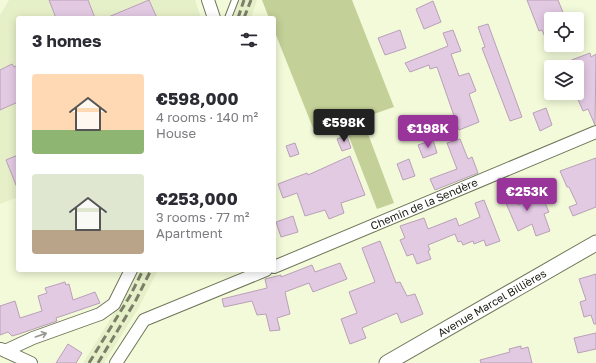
<!DOCTYPE html>
<html lang="en">
<head>
<meta charset="utf-8">
<style>
	body { margin:0; font-family:"Golos Text",sans-serif; background:#f2f2f3; color:#2b2b33; height:100vh; display:flex; flex-direction:column; font-size:15px; white-space:nowrap }
	* { box-sizing:border-box; margin:0 }
	p { font-size:13px; color:#7c7c81 }
	.icon { flex:none; width:22px; height:22px; fill:none; stroke:currentColor; stroke-width:2; stroke-linecap:round; stroke-linejoin:round }
	.map { position:relative; flex:1; overflow:hidden }
	.panel { position:absolute; left:16px; top:16px; width:260px; height:256px; display:flex; flex-direction:column; background:#fff; border-radius:4px; box-shadow:0 2px 10px #0003 }
	.panel>* { flex:none }
	.tools { position:absolute; left:544px; top:12px; display:grid; gap:8px }
	.tools a { display:grid; place-items:center; width:40px; height:40px; border-radius:4px; background:#fff; box-shadow:0 2px 10px #0003; font-size:20px }
	.price { position:absolute; translate:-50% -34px; padding:0 9px; border-radius:4px; background:#98349a; color:#fff; font-size:13px; line-height:26px; filter:drop-shadow(0 1px 2px #0008) }
	.price::after { content:''; position:absolute; left:50%; top:24px; width:12px; height:9px; margin-left:-6px; background:inherit; clip-path:polygon(0 0,100% 0,50% 100%) }
	.price.active { background:#222; color:#fff }
	ul { padding:0; list-style:none }
	li { display:flex; align-items:center; gap:12px; height:100px; padding:0 16px }
	li span { display:grid; place-items:center; flex:none; width:112px; height:80px; border-radius:4px; color:#555 }
	li>.icon { margin-inline-start:auto }
	span .icon { width:48px; height:48px; fill:#fffc; stroke-width:1 }
	li b { font-size:17px }
	h2 { display:flex; justify-content:space-between; align-items:center; height:48px; padding:0 16px; font-size:17px }
	.map>svg:first-child { display:block }
	.built { fill:#e6f0c8 }
	.green { fill:#c3d097 }
	.building { fill:#e3cae3; stroke:#b9a0b8 }
	.lines { fill:none; stroke-linecap:round; stroke-linejoin:round }
	.service-casing { stroke:#6f7659; stroke-width:8 }
	.minor-casing { stroke:#6f7659; stroke-width:14 }
	.tertiary-casing { stroke:#6f7659; stroke-width:17 }
	.service { stroke:#fff; stroke-width:6 }
	.minor { stroke:#fff; stroke-width:12 }
	.tertiary { stroke:#fff; stroke-width:15 }
	.rail { stroke:#7a7e6a; stroke-width:3; stroke-dasharray:8 4; stroke-linecap:butt }
	.oneway { stroke:#989893 }
	.labels { text-anchor:middle; stroke-width:3; stroke-linejoin:round; paint-order:stroke }
	.street-label { font-size:11px; fill:#191b10; stroke:#fff }
</style>
</head>
<body>
<div class="map">
<svg width="596" height="363" viewBox="0 0 596 363">
	<rect width="100%" height="100%" fill="#f2fad9"/>
	<path class="built" d="M 9,0 L 195,0 L 201,18 L 18,18 L 18,197 L 0,204 L 0,15 Z
		M 239,0 L 257,0 L 251,18 L 233,18 Z
		M 137,270 L 158,270 L 138,309 L 104,363 L 83,363 L 121,302 Z"/>
	<path class="green" d="M 262,0 L 352,0 L 394,107 L 362,118 L 394,203 L 377,209 L 342,119 L 313,128 L 274,30 L 274,18 L 269,18 Z"/>
	<path class="building" d="M 49,0 L 88,0 L 95,18 L 56,18 Z
		M 149,0 L 157,18 L 106,18 Z
		M 527,0 L 558,0 L 564,15 L 551,19 L 551,51 L 542,30 L 539,31 Z
		M 433,1 L 441,22 L 424,29 L 416,9 Z
		M 488,24 L 522,117 L 510,121 L 482,48 L 485,47 L 478,27 Z
		M 400,30 L 406,48 L 385,55 L 378,38 Z
		M 453,30 L 461,51 L 451,54 L 459,76 L 469,73 L 476,91 L 469,94 L 479,122 L 459,130 L 437,67 L 430,69 L 429,65 L 410,72 L 405,63 L 448,46 L 443,33 Z
		M 590,53 L 591,57 L 596,54 L 595,125 L 588,109 L 583,111 L 577,97 L 577,67 L 556,66 Z
		M 12,64 L 14,67 L 18,65 L 18,102 L 0,110 L 0,70 Z
		M 546,108 L 552,125 L 540,131 L 533,113 Z
		M 347,136 L 351,148 L 342,151 L 337,139 Z
		M 460,139 L 468,159 L 472,157 L 478,173 L 435,190 L 430,179 L 457,169 L 447,143 Z
		M 433,140 L 437,153 L 423,158 L 418,145 Z
		M 295,143 L 299,154 L 290,157 L 286,146 Z
		M 18,155 L 18,190 L 6,160 Z
		M 350,156 L 365,195 L 341,203 L 344,213 L 329,219 L 325,210 L 305,216 L 297,193 L 283,198 L 278,184 L 307,173 L 308,175 Z
		M 596,158 L 596,207 L 573,216 L 569,207 L 577,204 L 569,187 L 567,187 L 560,171 Z
		M 409,159 L 415,176 L 403,180 L 397,164 Z
		M 509,183 L 518,205 L 542,196 L 549,212 L 544,214 L 550,231 L 536,236 L 532,224 L 518,231 L 499,187 Z
		M 484,200 L 500,241 L 486,246 L 484,240 L 474,244 L 473,241 L 463,245 L 461,241 L 458,242 L 455,234 L 428,245 L 430,250 L 428,251 L 431,259 L 417,264 L 413,254 L 407,256 L 400,240 L 405,238 L 400,226 L 424,218 L 428,229 L 456,218 L 459,226 L 480,217 L 475,203 Z
		M 293,216 L 298,232 L 281,237 L 276,222 Z
		M 380,241 L 396,283 L 400,282 L 407,296 L 415,294 L 423,314 L 401,323 L 397,313 L 362,328 L 366,338 L 350,344 L 341,319 L 357,313 L 349,292 L 375,282 L 362,248 Z
		M 340,263 L 347,279 L 313,292 L 309,283 L 285,292 L 290,314 L 277,318 L 280,330 L 270,331 L 266,314 L 257,315 L 252,301 L 224,307 L 222,299 L 267,288 L 265,279 L 281,275 L 281,277 L 312,265 L 315,272 Z
		M 596,274 L 596,324 L 594,324 L 591,315 L 584,317 L 580,302 L 586,300 L 579,279 Z
		M 65,282 L 66,285 L 69,284 L 73,300 L 95,292 L 100,303 L 56,318 L 57,321 L 19,334 L 12,336 L 8,332 L 0,335 L 0,306 L 15,301 L 20,318 L 42,311 L 38,296 L 47,293 L 45,288 Z
		M 596,333 L 596,349 L 578,353 L 574,338 Z
		M 68,344 L 82,353 L 76,363 L 56,363 Z
		M 521,346 L 521,349 L 528,347 L 532,363 L 481,363 L 480,360 L 510,352 L 509,349 Z"/>
	<g class="lines">
		<g class="service-casing">
			<path id="service" d="M 228,18 L 235,0"/>
		</g>
		<g class="minor-casing">
			<path id="minor" d="M 208,0 L 214,18
				M 274,267 L 596,132
				M 1,349 L 31,363
				M 5,351 L 33,338 L 100,314 L 114,304 L 131,270
				M 116,363 L 144,320 L 266,270"/>
		</g>
		<g class="tertiary-casing">
			<path id="tertiary" d="M 387,363 L 596,243"/>
		</g>
		<use href="#service" class="service"/>
		<use href="#minor" class="minor"/>
		<use href="#tertiary" class="tertiary"/>
		<path class="rail" d="M 238,18 L 244,0
			M 244,18 L 251,0
			M 89,363 L 130,296 L 143,270
			M 98,363 L 136,300 L 151,270"/>
	</g>
	<defs><path id="oneway-shaft" d="M-6 0H5M1.5-3L5.5 0L1.5 3" fill="none" stroke-width="1.6" stroke-linecap="round" stroke-linejoin="round"/></defs>
	<use class="oneway" href="#oneway-shaft" transform="translate(41 335) rotate(-19)"/>
	<g class="labels">
		<g class="street-label">
			<text transform="translate(424 204) rotate(-23)" y="4">Chemin de la Sendère</text>
			<text transform="translate(492 303) rotate(-30)" y="4">Avenue Marcel Billières</text>
		</g>
	</g>
</svg>
<div class="tools">
<a><svg class="icon" aria-label="locate" viewBox="0 0 24 24"><circle cx="12" cy="12" r="6"/><path d="M12 2v4M12 18v4M2 12h4M18 12h4"/></svg></a>
<a><svg class="icon" aria-label="layers" viewBox="0 0 24 24"><path d="M12 4l9 5-9 5-9-5zM3 14l9 5 9-5"/></svg></a>
</div>
<b class="price active" style="left:344px;top:143px">€598K</b>
<b class="price" style="left:428px;top:149px">€198K</b>
<b class="price" style="left:527px;top:212px">€253K</b>
<section class="panel">
<h2>3 homes<svg class="icon" aria-label="filters" viewBox="0 0 24 24"><path d="M4 7h16M4 17h16"/><circle cx="9" cy="7" r="2"/><circle cx="15" cy="17" r="2"/></svg></h2>
<ul>
<li><span style="background:linear-gradient(#ffd9b3 70%,#8fb573 0)"><svg class="icon" aria-label="home" viewBox="0 0 24 24"><path d="M3 11l9-7 9 7M6 9v11h12V9"/></svg></span><div><b>€598,000</b><p>4 rooms · 140 m²</p><p>House</p></div></li>
<li><span style="background:linear-gradient(#dfe7d0 70%,#b9a48a 0)"><svg class="icon" aria-label="home" viewBox="0 0 24 24"><path d="M3 11l9-7 9 7M6 9v11h12V9"/></svg></span><div><b>€253,000</b><p>3 rooms · 77 m²</p><p>Apartment</p></div></li>
</ul>
</section>
</div>
</body>
</html>
